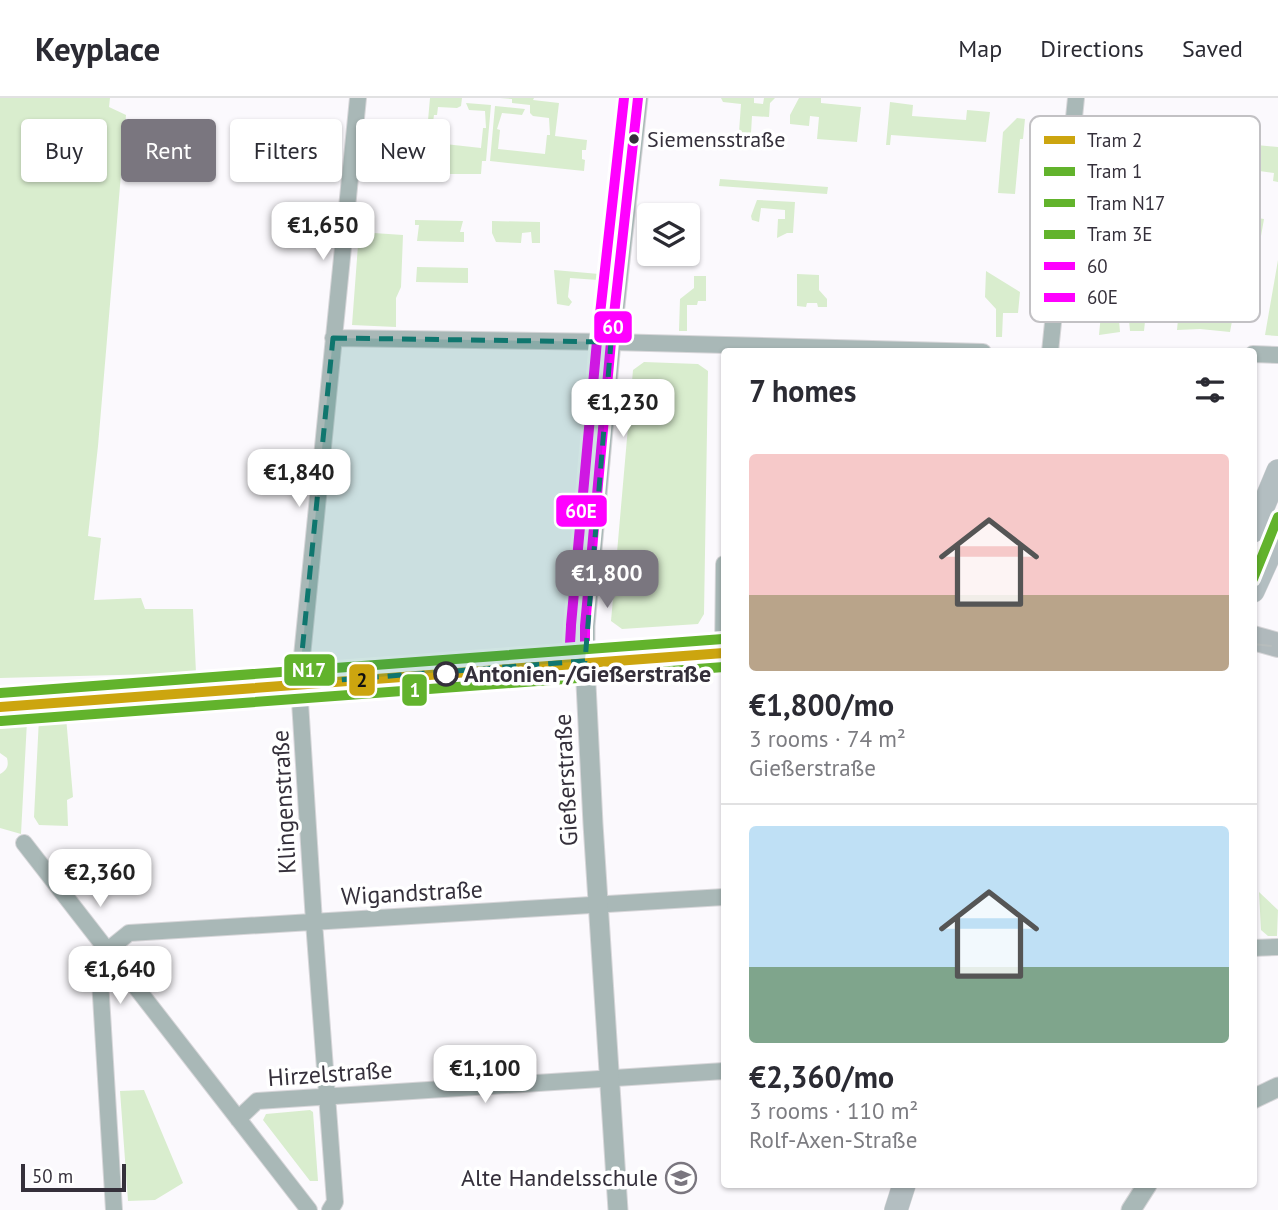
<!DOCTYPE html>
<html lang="en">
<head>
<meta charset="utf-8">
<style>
	body { margin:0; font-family:"PT Sans",sans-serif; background:#f7f7f7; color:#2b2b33; height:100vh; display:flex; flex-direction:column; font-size:26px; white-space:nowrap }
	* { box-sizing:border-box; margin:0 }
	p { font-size:23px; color:#7c7c81 }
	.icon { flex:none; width:38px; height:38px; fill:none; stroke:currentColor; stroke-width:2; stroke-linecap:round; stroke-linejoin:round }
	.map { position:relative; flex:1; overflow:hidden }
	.drawer { position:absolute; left:721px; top:250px; width:536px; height:840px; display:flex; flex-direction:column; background:#fff; border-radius:7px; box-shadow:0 2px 5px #0004 }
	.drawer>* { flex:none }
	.guide { position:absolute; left:21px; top:21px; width:595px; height:63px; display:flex; gap:14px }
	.tools { position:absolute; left:637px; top:105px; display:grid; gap:14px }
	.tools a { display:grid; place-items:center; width:63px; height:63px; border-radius:7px; background:#fff; box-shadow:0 2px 5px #0004; font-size:35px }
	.scale { position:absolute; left:21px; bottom:18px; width:105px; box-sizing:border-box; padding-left:7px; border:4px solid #35303b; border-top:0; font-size:19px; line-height:24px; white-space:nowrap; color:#35303b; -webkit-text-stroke:5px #fff; paint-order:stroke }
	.price { position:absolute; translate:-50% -60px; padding:0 16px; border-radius:14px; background:#fff; color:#222; font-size:23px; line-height:46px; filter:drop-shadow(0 2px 4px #0008) }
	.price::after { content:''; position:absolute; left:50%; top:42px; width:21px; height:16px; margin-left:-10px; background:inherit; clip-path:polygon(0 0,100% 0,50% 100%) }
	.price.current { background:#7a767f; color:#fff }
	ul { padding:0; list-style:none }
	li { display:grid; align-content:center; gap:14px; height:371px; padding:0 28px }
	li+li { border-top:2px solid #e1e1e2 }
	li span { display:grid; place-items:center; height:217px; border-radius:7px; color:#555 }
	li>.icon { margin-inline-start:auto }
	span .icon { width:126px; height:126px; fill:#fffc; stroke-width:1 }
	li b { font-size:30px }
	h2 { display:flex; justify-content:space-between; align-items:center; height:84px; padding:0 28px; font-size:30px }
	.pill { padding:0 24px; border-radius:7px; background:#fff; box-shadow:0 2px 5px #0004; font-size:24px; line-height:63px }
	.pill.current { background:#7a767f; color:#fff }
	header { display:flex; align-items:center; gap:42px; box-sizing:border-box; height:98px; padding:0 35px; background:#fff; border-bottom:2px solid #e1e1e2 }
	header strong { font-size:33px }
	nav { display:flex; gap:38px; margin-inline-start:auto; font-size:24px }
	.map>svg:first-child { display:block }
	.green { fill:#d9edce }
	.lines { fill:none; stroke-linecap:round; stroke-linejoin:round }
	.minor-casing { stroke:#d7d6d9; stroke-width:18 }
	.tertiary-casing { stroke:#d7d6d9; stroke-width:21 }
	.secondary-casing { stroke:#d7d6d9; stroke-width:24 }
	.primary-casing { stroke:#d7d6d9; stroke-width:26 }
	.minor { stroke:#a9b8b7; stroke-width:16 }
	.tertiary { stroke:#a9b8b7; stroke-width:19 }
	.secondary { stroke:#b3bec1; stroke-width:23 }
	.primary { stroke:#b0b9bc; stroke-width:24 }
	.tram { stroke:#b7bdbd; stroke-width:2 }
	.bus-1-casing { stroke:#fff; stroke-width:16 }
	.bus-2-casing { stroke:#fff; stroke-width:16 }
	.bus-1 { stroke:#f0f; stroke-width:10 }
	.bus-2 { stroke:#f0f; stroke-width:10 }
	.tram-1-casing { stroke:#fff; stroke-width:16 }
	.tram-2-casing { stroke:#fff; stroke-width:16 }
	.tram-3-casing { stroke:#fff; stroke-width:16 }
	.tram-4-casing { stroke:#fff; stroke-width:16 }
	.tram-1 { stroke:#cca50f; stroke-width:10 }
	.tram-2 { stroke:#62b32c; stroke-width:10 }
	.tram-3 { stroke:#62b32c; stroke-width:10 }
	.tram-4 { stroke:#62b32c; stroke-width:10 }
	.marked { fill:#0f766e; fill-opacity:0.2; stroke:#0f766e; stroke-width:5; stroke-dasharray:14 9; stroke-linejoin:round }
	.bus-dot { fill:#35303b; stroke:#fff; stroke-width:2.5 }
	.stop-dot { fill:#fff; stroke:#35303b; stroke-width:3.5 }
	.labels { text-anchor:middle; stroke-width:7; stroke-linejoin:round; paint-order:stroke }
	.bus-label { font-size:22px; fill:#35303b; stroke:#fff; text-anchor:start }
	.stop-label { font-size:24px; font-weight:bold; fill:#35303b; stroke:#fff; text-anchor:start }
	.street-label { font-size:24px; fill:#35303b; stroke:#fff }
	.poi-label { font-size:24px; fill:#35303b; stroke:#fff; text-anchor:end }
	.key { fill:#fff; stroke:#c2c1c4; stroke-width:2 }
	.key-label { font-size:19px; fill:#35303b }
	.line-badge { stroke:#fff; stroke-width:2.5 }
	.badge-label { font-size:19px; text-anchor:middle; font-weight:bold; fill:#fff }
	.pale-badge-label { font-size:19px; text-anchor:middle; font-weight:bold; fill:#111 }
</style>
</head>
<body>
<header>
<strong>Keyplace</strong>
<nav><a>Map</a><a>Directions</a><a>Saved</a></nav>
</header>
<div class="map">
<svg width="1278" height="1112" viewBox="0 0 1278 1112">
	<rect width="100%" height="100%" fill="#fbf9fd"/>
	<path class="green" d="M 0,0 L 110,0 L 109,9 L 126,17 L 98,348 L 88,438 L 101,440 L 94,502 L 141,500 L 145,511 L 193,511 L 196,575 L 0,580 Z
		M 430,0 L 462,0 L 461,8 L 457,10 L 438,9 L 437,17 L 434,17 L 433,24 L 437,25 L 436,45 L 481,50 L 483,30 L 486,30 L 485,13 L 469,12 L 466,5 L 491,7 L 486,63 L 482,63 L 481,76 L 429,76 L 425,56 Z
		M 500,0 L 534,0 L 533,2 L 559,5 L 555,38 L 587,42 L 586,52 L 582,52 L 582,61 L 585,62 L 584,73 L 490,63 L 495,8 L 525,11 L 522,17 L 502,15 L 497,31 L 500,32 L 498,51 L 545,56 L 547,37 L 550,37 L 549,20 L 533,18 L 530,15 L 530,7 L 512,5 L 512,1 Z
		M 721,0 L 754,0 L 754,5 L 763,6 L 764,0 L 775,0 L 770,5 L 769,19 L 752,18 L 751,35 L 739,34 L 741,6 L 723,4 Z
		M 799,0 L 821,0 L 821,5 L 861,9 L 857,44 L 817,41 L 819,19 L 810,18 L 809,28 L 790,26 L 790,17 Z
		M 890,4 L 913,7 L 912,18 L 966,22 L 967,12 L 990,14 L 986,44 L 891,37 L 890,47 L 886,47 Z
		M 1017,20 L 1025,21 L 1023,41 L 1020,41 L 1015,96 L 998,95 L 1003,34 Z
		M 1118,35 L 1126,35 L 1132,44 L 1132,35 L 1278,49 L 1278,84 L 1273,83 L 1274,75 L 1187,63 L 1185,71 L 1167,68 C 1164,92 1179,105 1202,111 L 1202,124 L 1215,127 L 1211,150 L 1154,144 L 1158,100 L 1144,233 L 1130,233 L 1129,222 L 1119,222 L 1120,234 L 1099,237 Z
		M 720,81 L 828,89 L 827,96 L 719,88 Z
		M 757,102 L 795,104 L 793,135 L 787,135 L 777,140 L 778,121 L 785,121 L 785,112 L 761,110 L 759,124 L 752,122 L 751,118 Z
		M 1237,117 L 1264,121 L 1258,155 L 1219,151 L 1221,129 L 1235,129 Z
		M 415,122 L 463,123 L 460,134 L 464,134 L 464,144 L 417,143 L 419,127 L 415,127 Z
		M 492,123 L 540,124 L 540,145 L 532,145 L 531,134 L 522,135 L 521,145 L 496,144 L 492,135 Z
		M 359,134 L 403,137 L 401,189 L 396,200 L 396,229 L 352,227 Z
		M 1185,151 L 1244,157 L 1230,234 L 1200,231 L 1177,232 Z
		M 1278,162 L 1278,238 L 1265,237 Z
		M 417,169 L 468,170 L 468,185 L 416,184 Z
		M 554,172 L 599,176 L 598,182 L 570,180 L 568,199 L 572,204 L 569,208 L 557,206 Z
		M 986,173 L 1020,194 L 1018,215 L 1003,215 L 1002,239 L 996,239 L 996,211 L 985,199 Z
		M 797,176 L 819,177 L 819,192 L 827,201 L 827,209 L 818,209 L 817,205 L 807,205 L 806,209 L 797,208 Z
		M 694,178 L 706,178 L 706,203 L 698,203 L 697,207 L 687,207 L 687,233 L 679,233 L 680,201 L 694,190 Z
		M 644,264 L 698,266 L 708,273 L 704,516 L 698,526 L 622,531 L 611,523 L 633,272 Z
		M 66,619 L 73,699 L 67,702 L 68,728 L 39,727 L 34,719 L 39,620 Z
		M 27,623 L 21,736 L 0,730 L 0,676 C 7,672 9,668 7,660 L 0,655 L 0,627 Z
		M 1259,794 L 1278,812 L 1277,838 L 1268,838 L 1261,832 Z
		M 144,992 L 183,1085 L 155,1102 L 128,1103 L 120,993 Z
		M 310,1012 L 313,1014 L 318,1083 L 310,1083 L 263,1022 L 266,1016 Z"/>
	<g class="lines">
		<g class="minor-casing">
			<path id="minor" d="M 333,240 L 611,244 L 983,254
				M 1050,254 L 1076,0
				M 1253,256 L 1278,257
				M 723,553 L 724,466
				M 24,745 L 309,1112
				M 1253,850 L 1278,849
				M 108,852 L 129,835 L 724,799
				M 238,1021 L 257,1003 L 724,973
				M 114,1112 L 100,882 L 117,864
				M 330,1112 L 335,1104 L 314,824 L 299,588 L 358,0"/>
		</g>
		<g class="tertiary-casing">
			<path id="tertiary" d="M 1253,1001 L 1278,989
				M 618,1112 L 593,726 L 585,566 L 585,528 L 611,244 L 638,0
				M 1131,1112 L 1147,1087"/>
		</g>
		<g class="secondary-casing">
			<path id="secondary" d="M 1253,433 L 1278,373
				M 1253,493 L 1278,438
				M 896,1112 L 904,1087"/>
		</g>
		<g class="primary-casing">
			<path id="primary" d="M 1253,540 L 1278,547
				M 0,613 L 181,599 L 299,585 L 724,553"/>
		</g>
		<use href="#minor" class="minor"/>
		<use href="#tertiary" class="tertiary"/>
		<use href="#secondary" class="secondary"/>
		<use href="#primary" class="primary"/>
		<path class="tram" d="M 1253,478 L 1258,470
			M 1253,546 L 1271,548"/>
		<g class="bus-1-casing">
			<path id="bus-1" d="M 585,563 L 585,528 L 611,244 L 638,0
				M 585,563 L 724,553"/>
		</g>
		<g class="bus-2-casing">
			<path id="bus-2" d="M 624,0 L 597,243 L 571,527 C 571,543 564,572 585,577 L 724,567"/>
		</g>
		<use href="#bus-1" class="bus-1"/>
		<use href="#bus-2" class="bus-2"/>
		<g class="tram-1-casing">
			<path id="tram-1" d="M 0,609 L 724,555"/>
		</g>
		<g class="tram-2-casing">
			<path id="tram-2" d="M 1,623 L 724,569"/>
		</g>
		<g class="tram-3-casing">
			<path id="tram-3" d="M 0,595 L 723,541"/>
		</g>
		<g class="tram-4-casing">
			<path id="tram-4" d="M 1253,481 L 1278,419"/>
		</g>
		<use href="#tram-1" class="tram-1"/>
		<use href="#tram-2" class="tram-2"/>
		<use href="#tram-3" class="tram-3"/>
		<use href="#tram-4" class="tram-4"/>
	</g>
	<path class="marked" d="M 333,240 L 611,244 L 585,563 L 299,585 Z"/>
	<defs>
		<g id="school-ring" transform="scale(1.575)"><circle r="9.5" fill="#fff" stroke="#7a767f" stroke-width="1.5"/><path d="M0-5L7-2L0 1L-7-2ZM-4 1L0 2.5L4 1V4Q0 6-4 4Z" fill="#7a767f"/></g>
	</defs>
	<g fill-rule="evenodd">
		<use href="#school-ring" x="681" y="1080"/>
	</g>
	<circle class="bus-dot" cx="634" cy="41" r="6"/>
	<circle class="stop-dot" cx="446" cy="576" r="11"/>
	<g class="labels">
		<g class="bus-label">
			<text x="647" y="49">Siemensstraße</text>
		</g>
		<g class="stop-label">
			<text x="464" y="584">Antonien-/Gießerstraße</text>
		</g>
		<g class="street-label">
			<text transform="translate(566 682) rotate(-93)" y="8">Gießerstraße</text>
			<text transform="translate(284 704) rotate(-93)" y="8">Klingenstraße</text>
			<text transform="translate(412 795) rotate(-3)" y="8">Wigandstraße</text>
			<text transform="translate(330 976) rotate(-4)" y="8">Hirzelstraße</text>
		</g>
		<g class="poi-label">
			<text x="658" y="1088">Alte Handelsschule</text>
		</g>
	</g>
	<rect x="1030" y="18" width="230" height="206" rx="10" class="key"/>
	<rect x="1044" y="38" width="31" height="8" fill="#cca50f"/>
	<rect x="1044" y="69" width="31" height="9" fill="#62b32c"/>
	<rect x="1044" y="101" width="31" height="8" fill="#62b32c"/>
	<rect x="1044" y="132" width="31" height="9" fill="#62b32c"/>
	<rect x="1044" y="164" width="31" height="8" fill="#f0f"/>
	<rect x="1044" y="195" width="31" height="9" fill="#f0f"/>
	<g class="key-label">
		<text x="1087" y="49">Tram 2</text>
		<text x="1087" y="80">Tram 1</text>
		<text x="1087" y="112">Tram N17</text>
		<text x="1087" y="143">Tram 3E</text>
		<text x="1087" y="175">60</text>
		<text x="1087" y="206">60E</text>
	</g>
	<g class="line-badge">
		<rect x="593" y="212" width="40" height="34" rx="7" fill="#f0f"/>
		<rect x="555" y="396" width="53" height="34" rx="7" fill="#f0f"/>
		<rect x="283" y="555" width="53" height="34" rx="7" fill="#62b32c"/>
		<rect x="348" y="565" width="28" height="34" rx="7" fill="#cca50f"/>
		<rect x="401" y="575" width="27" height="34" rx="7" fill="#62b32c"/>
	</g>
	<g class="badge-label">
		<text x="613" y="236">60</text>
		<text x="581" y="420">60E</text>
		<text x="309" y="579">N17</text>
		<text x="415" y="599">1</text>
	</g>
	<g class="pale-badge-label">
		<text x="362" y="589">2</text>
	</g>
</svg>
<div class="tools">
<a><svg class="icon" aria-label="layers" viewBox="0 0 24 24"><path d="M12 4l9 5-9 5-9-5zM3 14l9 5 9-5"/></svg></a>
</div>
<div class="scale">50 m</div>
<b class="price" style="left:323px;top:164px">€1,650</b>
<b class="price" style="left:623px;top:341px">€1,230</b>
<b class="price" style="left:299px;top:411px">€1,840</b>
<b class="price current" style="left:607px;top:512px">€1,800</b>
<b class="price" style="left:100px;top:811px">€2,360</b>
<b class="price" style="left:120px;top:908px">€1,640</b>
<b class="price" style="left:485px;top:1007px">€1,100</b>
<div class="guide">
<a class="pill">Buy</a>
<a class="pill current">Rent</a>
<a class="pill">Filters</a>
<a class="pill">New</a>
</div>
<section class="drawer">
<h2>7 homes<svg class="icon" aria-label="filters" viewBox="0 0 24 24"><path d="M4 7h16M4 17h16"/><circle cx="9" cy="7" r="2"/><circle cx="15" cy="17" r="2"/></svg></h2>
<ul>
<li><span style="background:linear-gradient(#f6c9c9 65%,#b9a48a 0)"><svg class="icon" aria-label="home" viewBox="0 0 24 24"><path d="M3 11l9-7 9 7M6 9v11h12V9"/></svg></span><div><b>€1,800/mo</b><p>3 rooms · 74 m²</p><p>Gießerstraße</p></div></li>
<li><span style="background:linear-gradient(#bfe0f5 65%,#7fa58c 0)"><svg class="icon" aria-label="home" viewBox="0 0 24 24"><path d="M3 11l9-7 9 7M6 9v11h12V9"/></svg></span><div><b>€2,360/mo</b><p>3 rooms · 110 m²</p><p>Rolf-Axen-Straße</p></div></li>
</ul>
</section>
</div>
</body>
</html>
